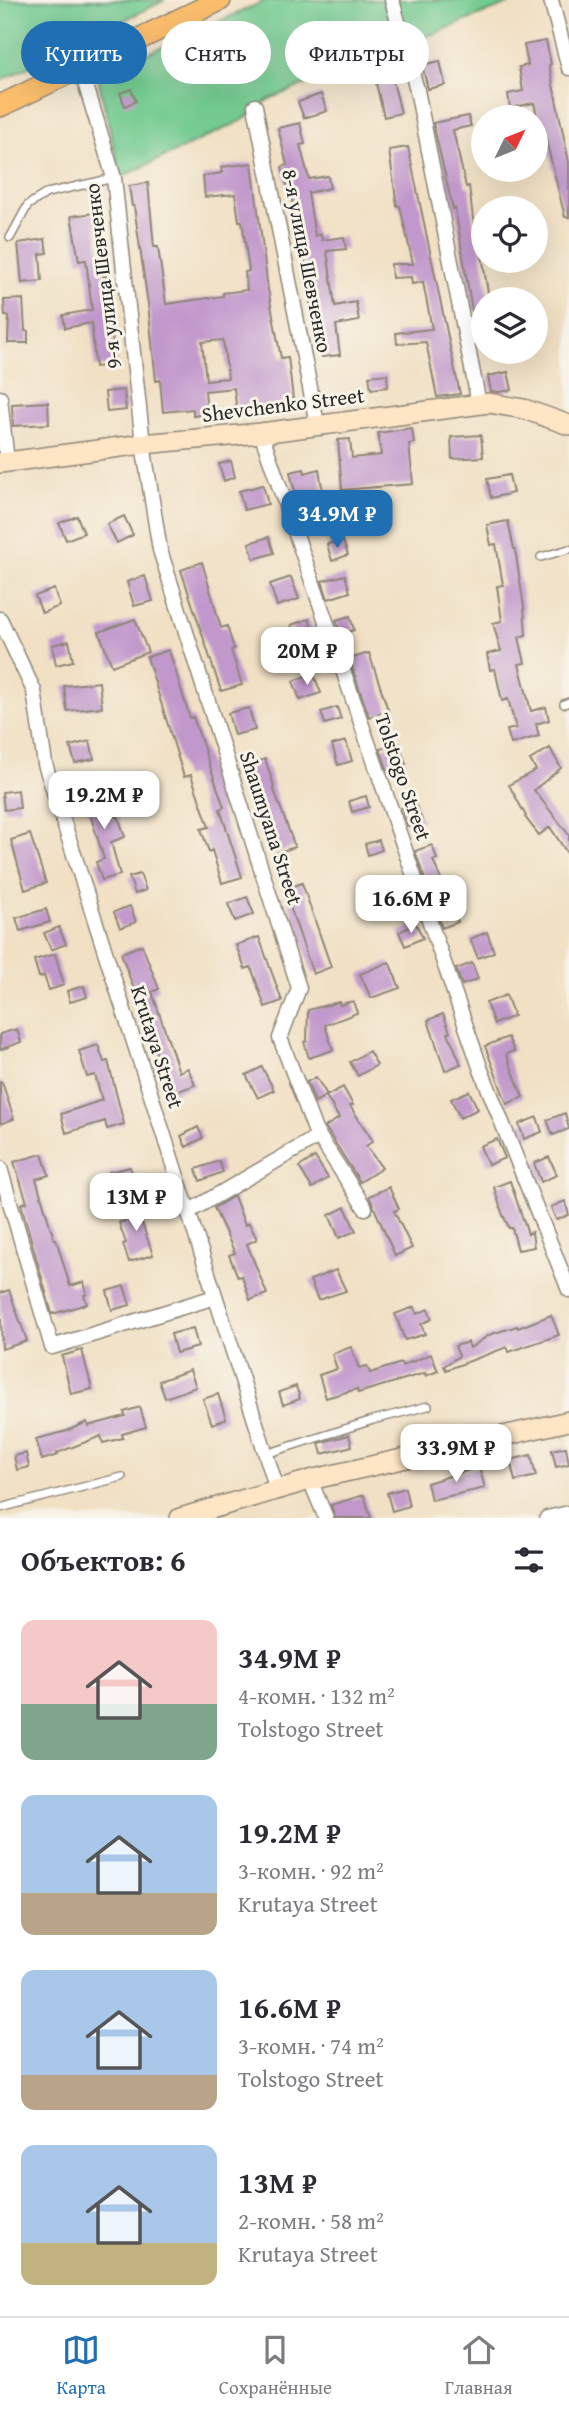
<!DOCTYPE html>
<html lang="ru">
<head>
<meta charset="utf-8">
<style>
	body { margin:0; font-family:"Gentium Book Plus",serif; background:#f2f2f3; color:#2b2b33; height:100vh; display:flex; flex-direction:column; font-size:26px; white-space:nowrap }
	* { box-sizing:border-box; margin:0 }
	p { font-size:23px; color:#7c7c81 }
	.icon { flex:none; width:38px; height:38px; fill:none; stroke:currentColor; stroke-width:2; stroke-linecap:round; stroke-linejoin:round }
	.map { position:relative; height:1518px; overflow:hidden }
	.side { display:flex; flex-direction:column; background:#fff; flex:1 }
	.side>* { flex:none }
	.top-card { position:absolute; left:21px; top:21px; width:528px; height:63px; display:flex; gap:14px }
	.needle { width:46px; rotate:47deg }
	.buttons { position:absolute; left:471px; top:105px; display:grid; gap:14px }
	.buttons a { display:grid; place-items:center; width:77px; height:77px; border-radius:50%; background:#fff; box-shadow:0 7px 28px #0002; font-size:35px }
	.price { position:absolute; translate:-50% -60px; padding:0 16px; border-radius:14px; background:#fff; color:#222; font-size:23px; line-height:46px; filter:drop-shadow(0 2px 4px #0008) }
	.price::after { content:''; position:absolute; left:50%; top:42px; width:21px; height:16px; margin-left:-10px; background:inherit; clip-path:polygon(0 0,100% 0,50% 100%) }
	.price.selected { background:#1f6fb2; color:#fff }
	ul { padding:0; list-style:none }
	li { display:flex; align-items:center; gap:21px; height:175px; padding:0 21px }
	li span { display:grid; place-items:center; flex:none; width:196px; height:140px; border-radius:14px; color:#555 }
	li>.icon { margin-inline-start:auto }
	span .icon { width:84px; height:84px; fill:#fffc; stroke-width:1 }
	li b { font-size:30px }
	h2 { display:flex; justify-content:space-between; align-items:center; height:84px; padding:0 21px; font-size:30px }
	.pill { padding:0 24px; border-radius:32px; background:#fff; box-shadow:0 7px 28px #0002; font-size:24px; line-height:63px }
	.pill.selected { background:#1f6fb2; color:#fff }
	.dock { display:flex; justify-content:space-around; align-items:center; height:98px; border-top:2px solid #e1e1e2; background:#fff; font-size:19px; color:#7c7c81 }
	.dock a { display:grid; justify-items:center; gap:4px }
	.dock .selected { color:#1f6fb2 }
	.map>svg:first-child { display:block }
	.green { fill:#73cb91; stroke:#4f7b5e; stroke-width:2 }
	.building { fill:#c198cc; fill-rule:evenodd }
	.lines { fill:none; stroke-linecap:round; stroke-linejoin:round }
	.lane-casing { stroke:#8e8678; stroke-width:10 }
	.street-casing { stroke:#8e8678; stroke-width:17 }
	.secondary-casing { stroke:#8e8678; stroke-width:22 }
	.primary-casing { stroke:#8e8678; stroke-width:24 }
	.lane { stroke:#fff; stroke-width:7 }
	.street { stroke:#fff; stroke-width:14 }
	.secondary { stroke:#fde5c5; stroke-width:19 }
	.primary { stroke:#fabe6d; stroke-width:21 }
	.labels { text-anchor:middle; stroke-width:6; stroke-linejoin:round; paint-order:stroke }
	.street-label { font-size:21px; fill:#2b2b2b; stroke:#f7f3e8 }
</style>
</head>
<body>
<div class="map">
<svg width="569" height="1518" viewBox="0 0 569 1518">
	<rect width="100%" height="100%" fill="#f7f3e8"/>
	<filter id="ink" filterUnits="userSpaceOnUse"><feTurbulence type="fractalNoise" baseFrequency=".0143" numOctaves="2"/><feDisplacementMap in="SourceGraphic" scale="14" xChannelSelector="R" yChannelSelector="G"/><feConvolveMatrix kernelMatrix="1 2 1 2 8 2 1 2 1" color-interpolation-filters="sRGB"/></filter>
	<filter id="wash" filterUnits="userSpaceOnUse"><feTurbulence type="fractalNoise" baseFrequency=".00686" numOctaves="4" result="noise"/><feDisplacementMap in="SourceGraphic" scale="28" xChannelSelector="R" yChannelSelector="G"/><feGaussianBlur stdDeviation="1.57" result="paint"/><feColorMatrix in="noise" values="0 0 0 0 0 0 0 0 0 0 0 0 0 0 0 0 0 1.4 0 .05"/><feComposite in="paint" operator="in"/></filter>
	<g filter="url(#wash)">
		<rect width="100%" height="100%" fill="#f1e0c4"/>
		<path class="green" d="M 0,0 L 165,0 L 0,81 Z
			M 267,0 L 518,0 L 269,99 L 243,120 L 121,177 L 98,79 L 115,68 Z"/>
		<g id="blocks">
			<path class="building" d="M 546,41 L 551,64 L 549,65 L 569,162 L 569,217 L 565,217 L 541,120 L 538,121 L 534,103 L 510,108 L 508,94 L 523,91 L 519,67 L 528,65 L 524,45 Z
				M 440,61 L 445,85 L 428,89 L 422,65 Z
				M 393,62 L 397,81 L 393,81 L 401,113 L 384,117 L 372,66 Z
				M 131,89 L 136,101 L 125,106 L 120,93 Z
				M 321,94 L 327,111 L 304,118 L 298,102 Z
				M 468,116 L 471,126 L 453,130 L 466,187 L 469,186 L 474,227 L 483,226 L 483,243 L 480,243 L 489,299 L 483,299 L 483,309 L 472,311 L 455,208 L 453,209 L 433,123 Z
				M 300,123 L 305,144 L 300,145 L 309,179 L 328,176 L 330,188 L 308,193 L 315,236 L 321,234 L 322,240 L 344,237 L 346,249 L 327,251 L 335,306 L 356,302 L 359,321 L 336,325 L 340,355 L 322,357 L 318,328 L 314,328 L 311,310 L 305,259 L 301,259 L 298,242 L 290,185 L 287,185 L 282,167 L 287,165 L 278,128 Z
				M 408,147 L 460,394 L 445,396 L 437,397 L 426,342 L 397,344 L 396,333 L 432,329 L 423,282 L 412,284 L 411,277 L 392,278 L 391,264 L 413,264 L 400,206 L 397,206 L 389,150 Z
				M 252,163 L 268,289 L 281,358 L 288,357 L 294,407 L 237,413 L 234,388 L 205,391 L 207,414 L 193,416 L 193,409 L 163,412 L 160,380 L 156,381 L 148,304 L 134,206 L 132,206 L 129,186 L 148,183 L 154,247 L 158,247 L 166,304 L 223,296 L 223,293 L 247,290 L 245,272 L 249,271 L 242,221 L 239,221 L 235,194 L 205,197 L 203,176 L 222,173 L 221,167 ZM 223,340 L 228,378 L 206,380 L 202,342 Z
				M 94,213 L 103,276 L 106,276 L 115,365 L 95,367 L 92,323 L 65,328 L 63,315 L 92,310 L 86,260 L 79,261 L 71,216 Z
				M 45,239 L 47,253 L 40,254 L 42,281 L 22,283 L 18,243 Z
				M 23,299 L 25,331 L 28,331 L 28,343 L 8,343 L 9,316 L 5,316 L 4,300 Z
				M 508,372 L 512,390 L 499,392 L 491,391 L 488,376 Z
				M 387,374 L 388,387 L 371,389 L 369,376 Z
				M 124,390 L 126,410 L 107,412 L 105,392 Z
				M 48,402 L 49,424 L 13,426 L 12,404 Z
				M 412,428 L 414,443 L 409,444 L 413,484 L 342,490 L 338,440 L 350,439 L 352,458 L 381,455 L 378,433 Z
				M 481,435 L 483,457 L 452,459 L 451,437 Z
				M 231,461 L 235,477 L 224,481 L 219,464 Z
				M 304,469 L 305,473 L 319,469 L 326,511 L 301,517 L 290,472 Z
				M 509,475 L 513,493 L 491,498 L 487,479 Z
				M 263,485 L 268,504 L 244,510 L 239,491 Z
				M 77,516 L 84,533 L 66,540 L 59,523 Z
				M 124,516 L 133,535 L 117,543 L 107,524 Z
				M 508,521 L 514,549 L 515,549 L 524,607 L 526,635 L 519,637 L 525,663 L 519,664 L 531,711 L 546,707 L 549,720 L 536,724 L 539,736 L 511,744 L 507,730 L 516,728 L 508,699 L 502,701 L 495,669 L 490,670 L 487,654 L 501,651 L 493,623 L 502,621 L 497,586 L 503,585 L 496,544 L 491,545 L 487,525 Z
				M 269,537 L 274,553 L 254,559 L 249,543 Z
				M 343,541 L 348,555 L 332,561 L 327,544 Z
				M 202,562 L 221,628 L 227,626 L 234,649 L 231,650 L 242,685 L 221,691 L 181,570 Z
				M 345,575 L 350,592 L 328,599 L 322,581 Z
				M 145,576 L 153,601 L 134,606 L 127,582 Z
				M 291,577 L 299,599 L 277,606 L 270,584 Z
				M 54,589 L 60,606 L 42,613 L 35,596 Z
				M 350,616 L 354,630 L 341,634 L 336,620 Z
				M 135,619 L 148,652 L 112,666 L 99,632 Z
				M 309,619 L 314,634 L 296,640 L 291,625 Z
				M 69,641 L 73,661 L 56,665 L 52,645 Z
				M 169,650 L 190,718 L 193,717 L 224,807 L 220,809 L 242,877 L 222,883 L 212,850 L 209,852 L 201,829 L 209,827 L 191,775 L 184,777 L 147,657 Z
				M 369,653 L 388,710 L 369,717 L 349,659 Z
				M 313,673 L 321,693 L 300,700 L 293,681 Z
				M 99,682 L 102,707 L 67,711 L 64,686 Z
				M 337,707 L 341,719 L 325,724 L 321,712 Z
				M 249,708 L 255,730 L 234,735 L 228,713 Z
				M 90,741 L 94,759 L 75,763 L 70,746 Z
				M 346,741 L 352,761 L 338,765 L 332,745 Z
				M 399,743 L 406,764 L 388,771 L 380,749 Z
				M 550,748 L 561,768 L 534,790 L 569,835 L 569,856 L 550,827 L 539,835 L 525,817 L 526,816 L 509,785 L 536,770 L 530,760 Z
				M 265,759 L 274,786 L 273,787 L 295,847 L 273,854 L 267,836 L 269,836 L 245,766 Z
				M 100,785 L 108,819 L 118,816 L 125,837 L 111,842 L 120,875 L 102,880 L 96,862 L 104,859 L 89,811 L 87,812 L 82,789 Z
				M 18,790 L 20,808 L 4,810 L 2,792 Z
				M 366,796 L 369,807 L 352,812 L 349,801 Z
				M 415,803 L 422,821 L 407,826 L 401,808 Z
				M 30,834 L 46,883 L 25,890 L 11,840 Z
				M 379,840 L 382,850 L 368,855 L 365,844 Z
				M 432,845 L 437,859 L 433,860 L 458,922 L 442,928 L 415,851 Z
				M 140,874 L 146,890 L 135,894 L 129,877 Z
				M 302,883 L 331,967 L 313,974 L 284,889 Z
				M 397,883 L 404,900 L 387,906 L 380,889 Z
				M 247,897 L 254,914 L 235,921 L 228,904 Z
				M 130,906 L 136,922 L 120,928 L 114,912 Z
				M 46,909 L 50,922 L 20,931 L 16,918 Z
				M 416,924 L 423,938 L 405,946 L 399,932 Z
				M 59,927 L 66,944 L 51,950 L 44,933 Z
				M 487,932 L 494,952 L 478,958 L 470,939 Z
				M 259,937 L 282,1001 L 265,1007 L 251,967 L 245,969 L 236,945 Z
				M 142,945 L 159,989 L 152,992 L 179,1072 L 188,1068 L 195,1085 L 171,1094 L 121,953 Z
				M 55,954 L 64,985 L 49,990 L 44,976 L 39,977 L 34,960 Z
				M 389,962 L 400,988 L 371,998 L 360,974 Z
				M 472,963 L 478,979 L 462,985 L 456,969 Z
				M 84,986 L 87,997 L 70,1002 L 67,991 Z
				M 506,995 L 514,1016 L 494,1024 L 486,1003 Z
				M 353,1001 L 357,1013 L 325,1025 L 333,1050 L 309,1058 L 304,1042 L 307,1041 L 308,1010 L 339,1002 L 340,1005 Z
				M 443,1014 L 450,1032 L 448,1033 L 461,1064 L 445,1071 L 428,1020 Z
				M 17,1029 L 21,1042 L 0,1050 L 0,1034 Z
				M 508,1037 L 514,1051 L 506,1054 L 523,1097 L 507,1104 L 485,1046 Z
				M 98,1045 L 104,1062 L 108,1061 L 124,1124 L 107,1129 L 105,1121 L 66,1133 L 61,1114 L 102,1100 L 95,1075 L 87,1077 L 79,1051 Z
				M 369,1051 L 377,1065 L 358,1076 L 350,1062 Z
				M 262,1067 L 274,1090 L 258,1098 L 246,1075 Z
				M 316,1077 L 327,1095 L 315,1102 L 307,1082 Z
				M 0,1082 L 2,1082 L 14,1119 L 0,1124 Z
				M 343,1087 L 353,1105 L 350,1106 L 373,1141 L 366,1146 L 382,1168 L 360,1182 L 325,1127 L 339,1118 L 326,1096 Z
				M 469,1091 L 478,1109 L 460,1118 L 451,1099 Z
				M 565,1113 L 569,1129 L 553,1135 L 547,1120 Z
				M 537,1117 L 542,1132 L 524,1139 L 519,1124 Z
				M 198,1127 L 203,1138 L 186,1147 L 181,1136 Z
				M 497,1139 L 505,1158 L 488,1165 L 480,1146 Z
				M 42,1154 L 49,1175 L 36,1179 L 54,1239 L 56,1239 L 70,1286 L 84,1282 L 87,1294 L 84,1295 L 87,1304 L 52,1314 L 21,1204 L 27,1202 L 14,1162 Z
				M 315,1157 L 328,1178 L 312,1188 L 299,1167 Z
				M 549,1157 L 557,1175 L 541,1182 L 534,1163 Z
				M 219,1161 L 223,1172 L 200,1181 L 196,1169 Z
				M 130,1167 L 134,1180 L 112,1185 L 109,1172 Z
				M 510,1181 L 528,1234 L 532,1232 L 534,1247 L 518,1250 L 512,1228 L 509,1228 L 502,1213 L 494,1187 Z
				M 389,1187 L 399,1209 L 394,1211 L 412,1248 L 395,1256 L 369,1196 Z
				M 234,1196 L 245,1225 L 249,1223 L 257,1239 L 247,1244 L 267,1294 L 250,1300 L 242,1276 L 238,1277 L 229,1255 L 235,1253 L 214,1208 Z
				M 146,1199 L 150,1214 L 140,1217 L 153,1255 L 129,1262 L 123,1244 L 126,1243 L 119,1223 L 134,1218 L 130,1204 Z
				M 565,1201 L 569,1215 L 556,1220 L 551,1207 Z
				M 345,1207 L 356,1231 L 339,1238 L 329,1215 Z
				M 336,1270 L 346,1291 L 318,1300 L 310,1280 Z
				M 124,1286 L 130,1305 L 112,1310 L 107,1291 Z
				M 9,1290 L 27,1341 L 2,1349 L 0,1293 Z
				M 414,1307 L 417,1314 L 428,1309 L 432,1319 L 421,1324 L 425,1334 L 405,1340 L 395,1314 Z
				M 551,1315 L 559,1335 L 509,1352 L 507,1347 L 446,1370 L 444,1366 L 459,1356 L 455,1346 L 468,1342 L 470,1348 L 489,1335 L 517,1326 L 518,1328 Z
				M 193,1328 L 198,1347 L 176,1353 L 171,1334 Z
				M 351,1347 L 359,1368 L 367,1366 L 370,1373 L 401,1363 L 402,1366 L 431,1354 L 438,1371 L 426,1376 L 425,1373 L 358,1393 L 357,1389 L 326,1398 L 319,1375 L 337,1369 L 332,1354 Z
				M 82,1350 L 92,1389 L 71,1394 L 62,1356 Z
				M 190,1370 L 196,1387 L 165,1398 L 159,1381 Z
				M 296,1386 L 300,1399 L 283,1405 L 279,1392 Z
				M 218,1394 L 226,1419 L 212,1424 L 203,1399 Z
				M 140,1407 L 146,1427 L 122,1434 L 123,1438 L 103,1443 L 101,1436 L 57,1453 L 58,1455 L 42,1460 L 36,1439 L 67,1431 L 87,1422 L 88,1426 L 125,1416 L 124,1412 Z
				M 349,1435 L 352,1446 L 322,1454 L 319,1443 Z
				M 566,1447 L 569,1464 L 556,1467 L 552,1450 Z
				M 26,1453 L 29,1467 L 17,1470 L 14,1456 Z
				M 531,1455 L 536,1476 L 515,1481 L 510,1460 Z
				M 479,1467 L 485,1488 L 431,1500 L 427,1483 Z
				M 405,1488 L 409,1506 L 392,1511 L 387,1493 Z
				M 364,1495 L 371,1518 L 335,1518 L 331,1505 Z"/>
		</g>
	</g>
	<g filter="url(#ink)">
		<use href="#blocks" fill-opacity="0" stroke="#8e8678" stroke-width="2"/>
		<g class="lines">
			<g class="lane-casing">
				<path id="lane" d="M 10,238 L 28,205 L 47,193 L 114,178
					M 541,557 L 569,549
					M 564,704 L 569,702
					M 266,1454 L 373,1420 L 428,1406
					M 0,1508 L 122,1477"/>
			</g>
			<g class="street-casing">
				<path id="street" d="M 392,0 L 417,90 L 479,404
					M 551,0 L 569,68
					M 80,66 L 114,178 L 143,444 L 160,550 L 299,988 L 280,1038 L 315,1130 L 365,1208
					M 255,106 L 317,424
					M 0,398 L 7,462
					M 261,433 L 481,1070 L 569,1290
					M 0,619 L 34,691 L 45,764 L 277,1489
					M 0,1168 L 52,1347 L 215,1297
					M 188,1212 L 319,1136
					M 310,1480 L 326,1518
					M 547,1518 L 569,1513"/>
			</g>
			<g class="secondary-casing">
				<path id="secondary" d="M 0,463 L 143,444 L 261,433 L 489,403 L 524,409 L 569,425
					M 180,1518 L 310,1480 L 569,1421"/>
			</g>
			<g class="primary-casing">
				<path id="primary" d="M 0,106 L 220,0"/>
			</g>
			<use href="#lane" class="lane"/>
			<use href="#street" class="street"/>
			<use href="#secondary" class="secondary"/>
			<use href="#primary" class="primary"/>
		</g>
	</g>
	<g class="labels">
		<g class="street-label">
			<text transform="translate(307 261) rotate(79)" y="7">8-я улица Шевченко</text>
			<text transform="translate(103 276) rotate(-97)" y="7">9-я улица Шевченко</text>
			<text transform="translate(283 405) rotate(-7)" y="7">Shevchenko Street</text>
			<text transform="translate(403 777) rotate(71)" y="7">Tolstogo Street</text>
			<text transform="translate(271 828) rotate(72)" y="7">Shaumyana Street</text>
			<text transform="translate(157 1047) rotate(72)" y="7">Krutaya Street</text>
		</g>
	</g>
</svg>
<div class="buttons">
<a><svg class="needle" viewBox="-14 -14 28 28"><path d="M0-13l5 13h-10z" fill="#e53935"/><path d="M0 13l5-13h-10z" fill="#7c7c81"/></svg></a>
<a><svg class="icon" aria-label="locate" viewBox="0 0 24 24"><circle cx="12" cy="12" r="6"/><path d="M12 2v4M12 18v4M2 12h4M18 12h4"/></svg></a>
<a><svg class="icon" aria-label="layers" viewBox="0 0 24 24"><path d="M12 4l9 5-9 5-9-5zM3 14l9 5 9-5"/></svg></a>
</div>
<b class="price selected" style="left:337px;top:550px">34.9M ₽</b>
<b class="price" style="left:307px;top:687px">20M ₽</b>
<b class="price" style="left:104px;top:831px">19.2M ₽</b>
<b class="price" style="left:411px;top:935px">16.6M ₽</b>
<b class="price" style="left:136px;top:1233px">13M ₽</b>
<b class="price" style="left:456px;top:1484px">33.9M ₽</b>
<div class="top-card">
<a class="pill selected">Купить</a>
<a class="pill">Снять</a>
<a class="pill">Фильтры</a>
</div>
</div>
<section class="side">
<h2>Объектов: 6<svg class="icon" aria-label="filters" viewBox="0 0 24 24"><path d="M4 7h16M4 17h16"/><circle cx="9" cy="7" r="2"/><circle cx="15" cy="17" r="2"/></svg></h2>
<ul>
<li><span style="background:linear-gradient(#f6c9c9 60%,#7fa58c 0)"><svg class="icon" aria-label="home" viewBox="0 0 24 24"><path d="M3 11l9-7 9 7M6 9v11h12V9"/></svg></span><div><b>34.9M ₽</b><p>4-комн. · 132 m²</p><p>Tolstogo Street</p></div></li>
<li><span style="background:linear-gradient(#a9c7e8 70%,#b9a48a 0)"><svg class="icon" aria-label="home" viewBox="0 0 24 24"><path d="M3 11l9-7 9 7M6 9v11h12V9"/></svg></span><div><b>19.2M ₽</b><p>3-комн. · 92 m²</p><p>Krutaya Street</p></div></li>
<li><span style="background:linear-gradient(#a9c7e8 75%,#b9a48a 0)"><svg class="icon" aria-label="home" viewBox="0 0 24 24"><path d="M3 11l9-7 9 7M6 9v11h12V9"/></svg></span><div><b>16.6M ₽</b><p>3-комн. · 74 m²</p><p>Tolstogo Street</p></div></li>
<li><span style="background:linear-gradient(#a9c7e8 70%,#c2b280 0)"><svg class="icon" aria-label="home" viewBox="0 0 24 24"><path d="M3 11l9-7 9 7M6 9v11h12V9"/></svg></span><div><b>13M ₽</b><p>2-комн. · 58 m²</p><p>Krutaya Street</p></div></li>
</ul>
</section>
<nav class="dock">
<a class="selected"><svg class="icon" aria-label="map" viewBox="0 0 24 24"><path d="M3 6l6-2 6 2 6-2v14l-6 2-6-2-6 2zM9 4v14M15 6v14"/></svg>Карта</a>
<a><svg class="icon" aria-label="saved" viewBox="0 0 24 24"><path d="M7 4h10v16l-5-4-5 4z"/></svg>Сохранённые</a>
<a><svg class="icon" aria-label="home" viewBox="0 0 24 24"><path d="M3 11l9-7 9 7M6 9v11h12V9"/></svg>Главная</a>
</nav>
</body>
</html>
